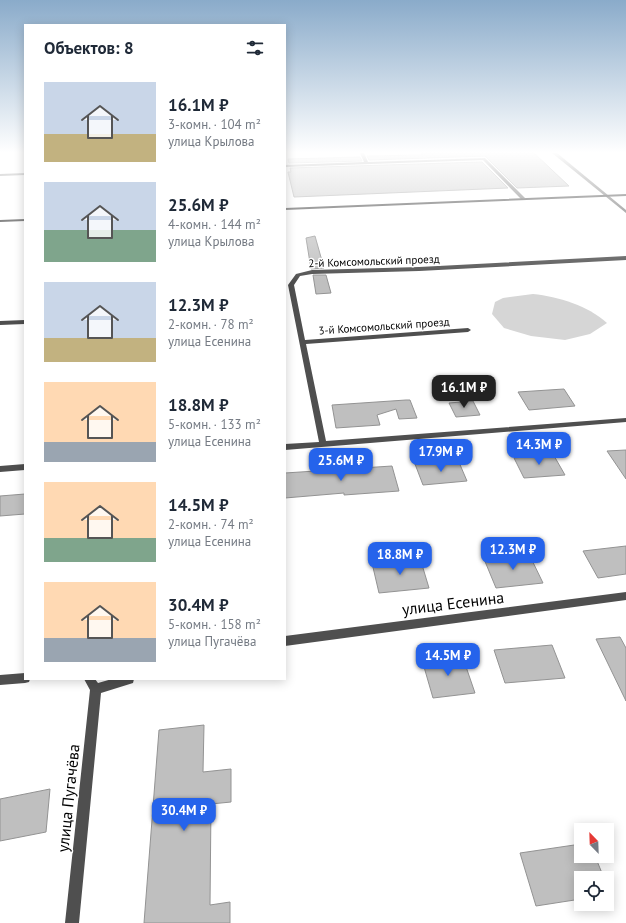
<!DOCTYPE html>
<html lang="ru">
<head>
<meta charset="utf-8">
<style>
	body { margin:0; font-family:"PT Sans",sans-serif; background:#f6f6f7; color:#1f2937; height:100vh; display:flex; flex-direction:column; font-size:15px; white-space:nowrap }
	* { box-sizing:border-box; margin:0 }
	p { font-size:13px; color:#747a83 }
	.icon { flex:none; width:22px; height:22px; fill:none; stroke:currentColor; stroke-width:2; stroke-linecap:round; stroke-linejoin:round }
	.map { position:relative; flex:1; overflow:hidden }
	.sheet { position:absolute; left:24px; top:24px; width:262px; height:656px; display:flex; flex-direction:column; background:#fff; border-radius:0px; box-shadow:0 2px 10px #0003 }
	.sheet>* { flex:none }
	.needle { width:26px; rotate:337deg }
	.controls { position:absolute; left:574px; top:823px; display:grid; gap:8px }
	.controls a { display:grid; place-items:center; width:40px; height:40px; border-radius:0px; background:#fff; box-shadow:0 2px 10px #0003; font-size:20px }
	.price { position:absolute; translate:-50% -34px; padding:0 9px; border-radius:8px; background:#2563eb; color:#fff; font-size:13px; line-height:26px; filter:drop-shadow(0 1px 2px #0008) }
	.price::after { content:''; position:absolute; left:50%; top:24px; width:12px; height:9px; margin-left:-6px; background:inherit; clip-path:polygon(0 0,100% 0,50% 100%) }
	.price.on { background:#222; color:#fff }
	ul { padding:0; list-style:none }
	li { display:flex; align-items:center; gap:12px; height:100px; padding:0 20px }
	li span { display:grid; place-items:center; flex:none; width:112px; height:80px; border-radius:0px; color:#555 }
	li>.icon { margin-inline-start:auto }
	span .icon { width:48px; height:48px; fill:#fffc; stroke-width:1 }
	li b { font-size:17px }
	h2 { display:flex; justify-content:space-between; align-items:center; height:48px; padding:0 20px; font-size:17px }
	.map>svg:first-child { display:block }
	.green { fill:#d6d6d6 }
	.building { fill:#bfbfbf; stroke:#939393 }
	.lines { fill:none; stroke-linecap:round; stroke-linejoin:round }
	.street { fill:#4f4f4f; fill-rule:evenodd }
	.secondary { fill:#1c1c1c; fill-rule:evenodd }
	.labels { text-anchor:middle; stroke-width:3; stroke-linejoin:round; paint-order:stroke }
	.far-street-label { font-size:11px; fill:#000; stroke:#fff }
	.near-street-label { font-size:16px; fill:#000; stroke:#fff }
</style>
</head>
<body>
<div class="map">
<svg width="626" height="923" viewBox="0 0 626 923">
	<rect width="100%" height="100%" fill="#fff"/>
	<path class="green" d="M 533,294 C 559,297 587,305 607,323 L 590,334 L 565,340 L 531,336 L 504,328 L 492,314 L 495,302 L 503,298 Z"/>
	<path class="building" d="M 421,153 L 534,153 L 569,186 L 517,188 L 485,156 L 369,160 L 367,156 L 422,155 Z
		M 360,157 L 362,161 L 289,163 L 288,159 Z
		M 482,162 L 508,188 L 294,197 L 288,172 L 291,172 L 290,168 Z
		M 315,236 L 324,268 L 311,269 L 306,238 Z
		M 313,275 L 326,275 L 331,293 L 316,294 Z
		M 564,389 L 575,406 L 529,410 L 518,392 Z
		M 406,400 L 410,400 L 417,418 L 399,419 L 396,409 L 377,415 L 380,425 L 336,428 L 332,405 Z
		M 473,401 L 480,415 L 456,417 L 449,403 Z
		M 626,450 L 626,479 L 607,451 Z
		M 553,454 L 565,475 L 524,478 L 514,458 Z
		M 458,460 L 467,481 L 423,485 L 415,464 Z
		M 392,466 L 399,491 L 344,495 L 344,493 L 285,498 L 285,473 Z
		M 25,494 L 25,514 L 0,516 L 0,496 Z
		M 626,546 L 626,574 L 598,578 L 583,551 Z
		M 529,554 L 543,583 L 496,588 L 484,559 Z
		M 420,558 L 429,588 L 379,593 L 372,563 Z
		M 620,637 L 626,648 L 626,701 L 596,639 Z
		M 552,645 L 565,678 L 505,683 L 494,650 Z
		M 462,655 L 475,693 L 433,698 L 422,660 Z
		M 204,725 L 203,772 L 231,769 L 231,802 L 211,804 L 210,905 L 230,902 L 230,923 L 144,923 L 159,730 Z
		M 50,789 L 46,832 L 0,841 L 0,799 Z
		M 581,844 L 581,856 L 595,856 L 604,878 L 581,878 L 581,899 L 536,906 L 520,853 Z"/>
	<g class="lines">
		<path class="street" d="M 360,153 L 364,153 L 368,162 L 485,158 L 525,198 L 521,199 L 483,160 L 285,167 L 285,165 L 364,162 Z
			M 552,153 L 557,153 L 626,210 L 626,213 Z
			M 25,173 L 25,175 L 0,176 L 0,174 Z
			M 626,256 L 626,260 L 419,271 L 312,274 L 300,276 L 294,285 L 305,340 L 468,328 L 471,330 L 468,332 L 306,344 L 326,441 L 626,418 L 626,422 L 285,450 L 285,444 L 319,442 L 288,285 L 296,274 L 312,270 L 419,267 Z
			M 25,320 L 25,324 L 0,325 L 0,321 Z
			M 25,464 L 25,470 L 0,472 L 0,466 Z
			M 626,592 L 626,600 L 285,646 L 285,636 Z
			M 25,673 L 25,679 L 30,679 L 29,682 L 25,683 L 0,685 L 0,675 Z
			M 84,679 L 95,679 L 98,683 L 112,679 L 134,679 L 133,683 L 101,693 L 79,923 L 65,923 L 90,690 Z"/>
		<path class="secondary" d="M 626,194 L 626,196 L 285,210 L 285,208 Z
			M 25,219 L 25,221 L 0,222 L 0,220 Z"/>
	</g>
	<linearGradient id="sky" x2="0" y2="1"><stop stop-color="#8aabca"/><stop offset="0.54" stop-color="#fff"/><stop offset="1" stop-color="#fff" stop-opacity="0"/></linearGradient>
	<rect width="626" height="282" fill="url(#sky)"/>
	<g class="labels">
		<g class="far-street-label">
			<text transform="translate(374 261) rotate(-2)" y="4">2-й Комсомольский проезд</text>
			<text transform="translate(384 326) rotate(-4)" y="4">3-й Комсомольский проезд</text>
		</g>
		<g class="near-street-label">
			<text transform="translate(453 603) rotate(-7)" y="6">улица Есенина</text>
			<text transform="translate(68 798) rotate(-84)" y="6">улица Пугачёва</text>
		</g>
	</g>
</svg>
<div class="controls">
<a><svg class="needle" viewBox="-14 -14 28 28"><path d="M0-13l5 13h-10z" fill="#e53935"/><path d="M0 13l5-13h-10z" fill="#747a83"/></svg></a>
<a><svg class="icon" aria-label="locate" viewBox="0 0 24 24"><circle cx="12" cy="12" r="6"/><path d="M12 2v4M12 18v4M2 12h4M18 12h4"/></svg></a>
</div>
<b class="price on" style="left:464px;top:409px">16.1M ₽</b>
<b class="price" style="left:539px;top:466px">14.3M ₽</b>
<b class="price" style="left:441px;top:473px">17.9M ₽</b>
<b class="price" style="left:341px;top:482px">25.6M ₽</b>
<b class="price" style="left:513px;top:571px">12.3M ₽</b>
<b class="price" style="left:400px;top:576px">18.8M ₽</b>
<b class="price" style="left:448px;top:677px">14.5M ₽</b>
<b class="price" style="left:184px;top:832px">30.4M ₽</b>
<section class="sheet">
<h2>Объектов: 8<svg class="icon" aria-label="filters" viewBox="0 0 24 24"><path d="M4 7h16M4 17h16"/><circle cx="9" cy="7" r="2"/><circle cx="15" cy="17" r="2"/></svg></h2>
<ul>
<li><span style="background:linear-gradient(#c9d6e8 65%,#c2b280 0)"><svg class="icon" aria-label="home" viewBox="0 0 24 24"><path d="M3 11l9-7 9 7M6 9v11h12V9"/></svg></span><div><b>16.1M ₽</b><p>3-комн. · 104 m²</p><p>улица Крылова</p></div></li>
<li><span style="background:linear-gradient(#c9d6e8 60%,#7fa58c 0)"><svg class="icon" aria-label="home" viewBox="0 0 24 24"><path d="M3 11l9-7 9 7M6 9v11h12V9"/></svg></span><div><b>25.6M ₽</b><p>4-комн. · 144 m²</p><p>улица Крылова</p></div></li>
<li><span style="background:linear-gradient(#c9d6e8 70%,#c2b280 0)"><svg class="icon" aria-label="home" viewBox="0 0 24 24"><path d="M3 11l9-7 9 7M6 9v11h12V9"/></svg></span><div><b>12.3M ₽</b><p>2-комн. · 78 m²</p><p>улица Есенина</p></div></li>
<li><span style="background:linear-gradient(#ffd9b3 75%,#9aa5b1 0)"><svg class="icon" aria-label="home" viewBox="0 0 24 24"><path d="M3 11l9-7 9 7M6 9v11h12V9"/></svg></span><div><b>18.8M ₽</b><p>5-комн. · 133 m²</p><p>улица Есенина</p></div></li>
<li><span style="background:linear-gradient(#ffd9b3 70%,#7fa58c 0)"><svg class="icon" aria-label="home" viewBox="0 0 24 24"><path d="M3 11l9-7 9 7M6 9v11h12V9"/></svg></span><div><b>14.5M ₽</b><p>2-комн. · 74 m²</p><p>улица Есенина</p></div></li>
<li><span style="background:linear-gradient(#ffd9b3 70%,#9aa5b1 0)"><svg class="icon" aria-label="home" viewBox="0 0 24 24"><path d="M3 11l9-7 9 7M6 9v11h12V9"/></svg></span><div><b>30.4M ₽</b><p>5-комн. · 158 m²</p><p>улица Пугачёва</p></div></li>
</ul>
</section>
</div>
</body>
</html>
